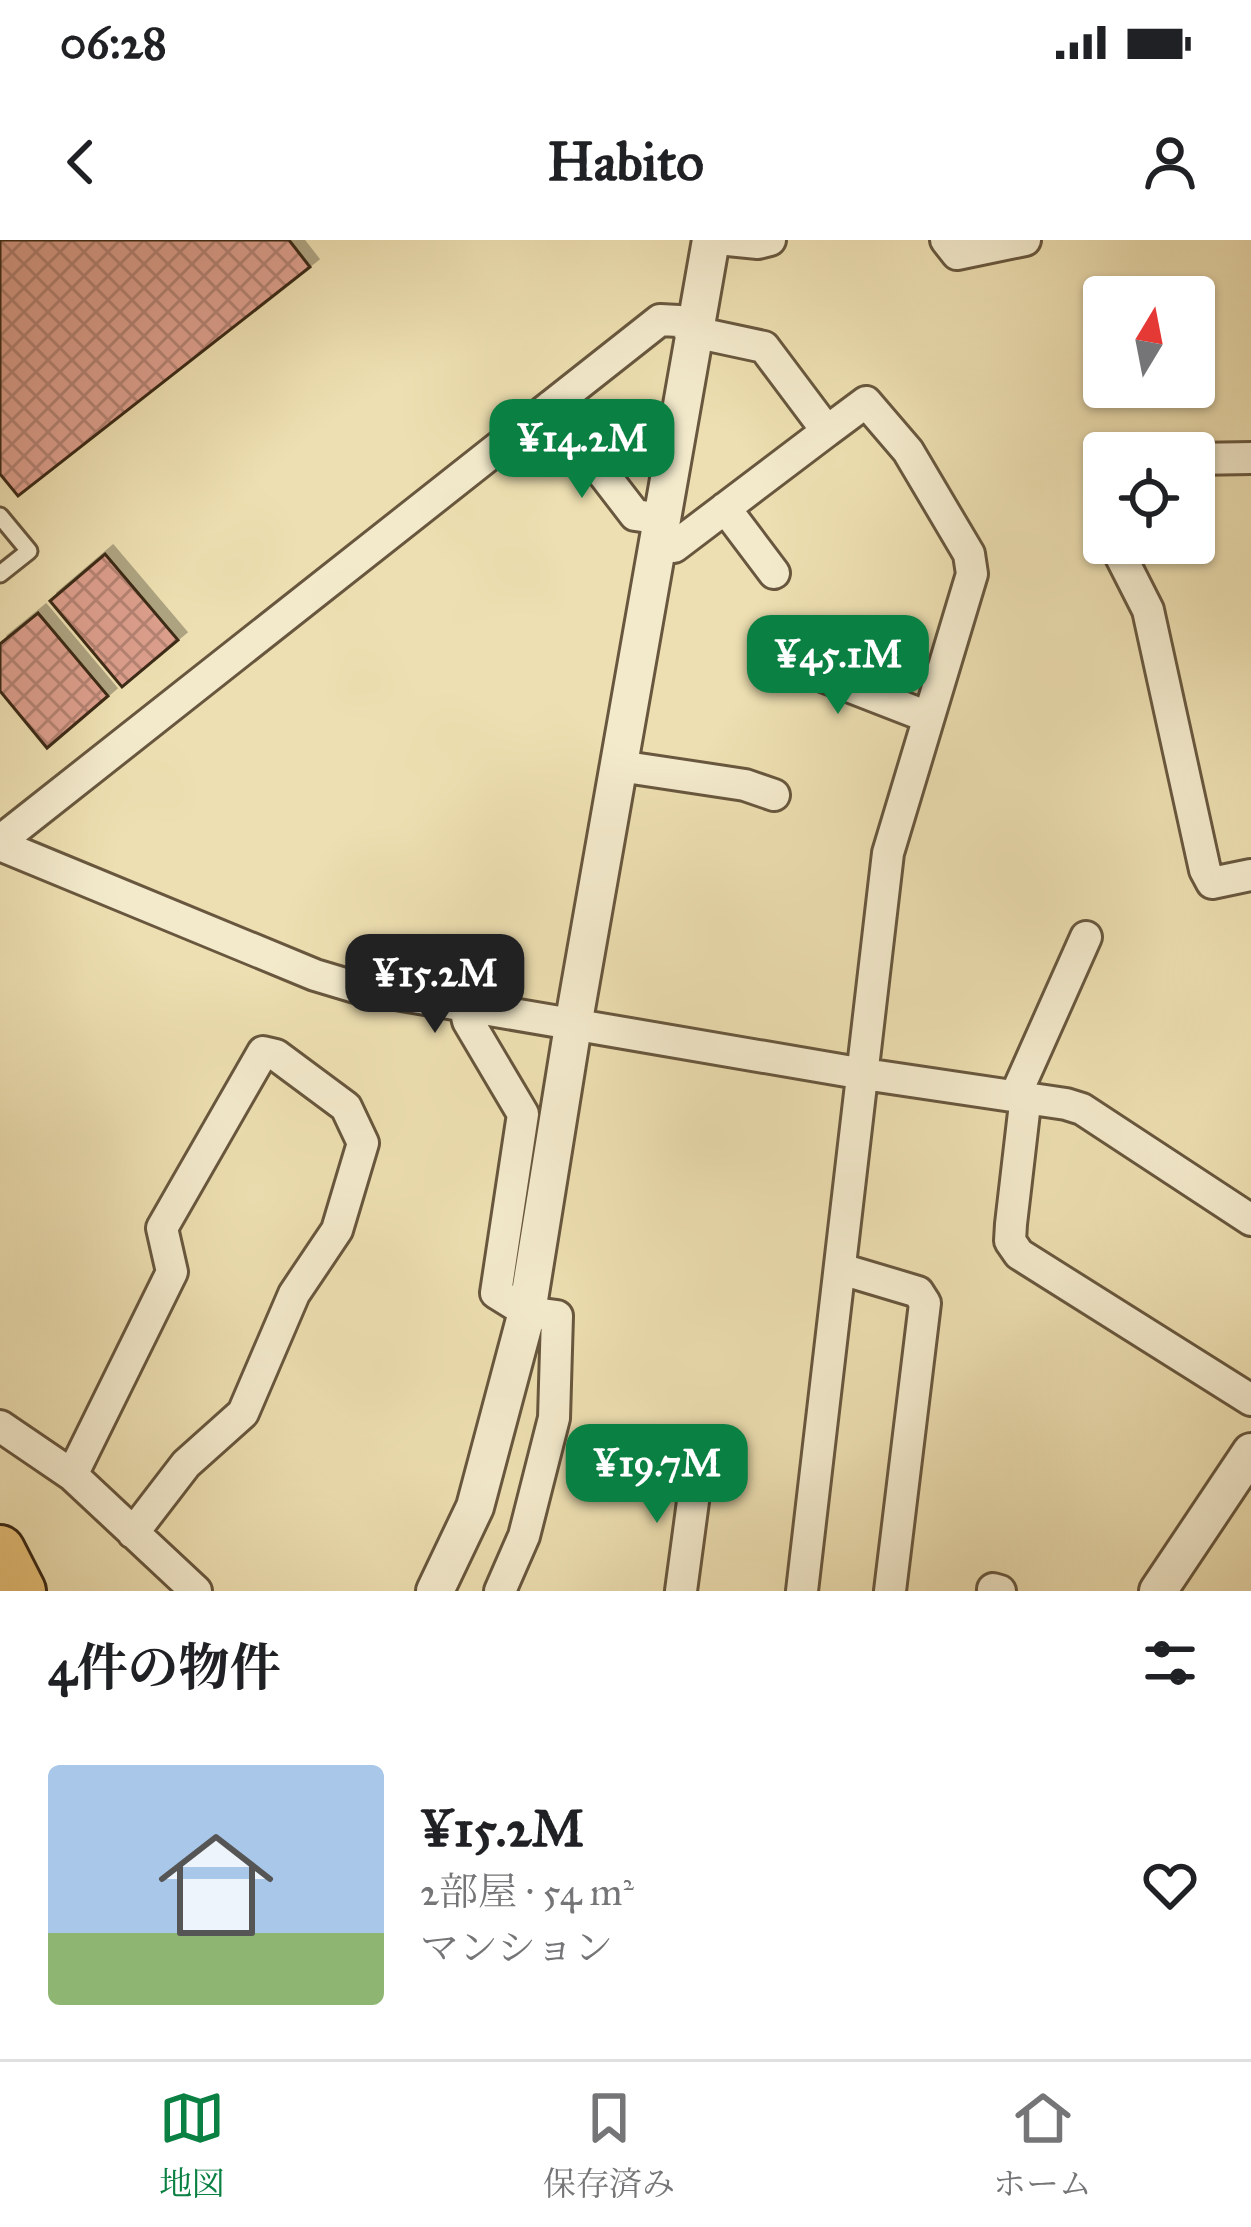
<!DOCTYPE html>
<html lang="ja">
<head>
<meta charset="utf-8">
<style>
	body { margin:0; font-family:"IM FELL Great Primer","Noto Serif JP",serif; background:#f2f2f2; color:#202124; height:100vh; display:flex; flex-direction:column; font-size:45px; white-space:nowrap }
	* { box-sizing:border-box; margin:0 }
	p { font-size:39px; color:#757577 }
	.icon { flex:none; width:66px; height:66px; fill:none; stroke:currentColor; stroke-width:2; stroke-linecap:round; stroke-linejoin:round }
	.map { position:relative; height:1351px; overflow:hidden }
	.details { display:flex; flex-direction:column; background:#fff; flex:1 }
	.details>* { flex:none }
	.needle { width:78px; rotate:10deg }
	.fabs { position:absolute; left:1083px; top:36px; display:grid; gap:24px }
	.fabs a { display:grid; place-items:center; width:132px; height:132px; border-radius:12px; background:#fff; box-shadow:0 3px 9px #0004; font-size:60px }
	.price { position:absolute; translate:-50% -102px; padding:0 27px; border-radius:24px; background:#0b8043; color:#fff; font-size:39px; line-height:78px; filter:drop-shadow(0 3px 6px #0008) }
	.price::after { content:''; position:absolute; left:50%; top:72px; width:36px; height:27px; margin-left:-18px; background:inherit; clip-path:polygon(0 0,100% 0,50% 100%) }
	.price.current { background:#222; color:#fff }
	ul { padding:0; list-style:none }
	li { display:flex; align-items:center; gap:36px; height:300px; padding:0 48px }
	li span { display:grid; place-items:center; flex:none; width:336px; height:240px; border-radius:12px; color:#555 }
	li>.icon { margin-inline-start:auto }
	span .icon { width:144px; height:144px; fill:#fffc; stroke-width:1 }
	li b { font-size:51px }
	h2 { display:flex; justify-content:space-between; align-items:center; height:144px; padding:0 48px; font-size:51px }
	.status { display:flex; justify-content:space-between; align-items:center; height:84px; padding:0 60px; background:#fff; direction:ltr }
	.status svg { height:33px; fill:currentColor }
	header { display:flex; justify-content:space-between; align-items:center; height:156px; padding:0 48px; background:#fff; font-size:54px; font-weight:700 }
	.menu { display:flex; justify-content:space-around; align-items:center; height:168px; border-top:3px solid #e0e0e0; background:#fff; font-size:33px; color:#757577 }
	.menu a { display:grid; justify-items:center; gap:6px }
	.menu .current { color:#0b8043 }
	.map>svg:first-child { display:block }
	.building { fill:url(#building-cross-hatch); stroke:#3b2a17; stroke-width:3; filter:url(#shadow) }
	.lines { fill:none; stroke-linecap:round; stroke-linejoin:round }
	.service-casing { stroke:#68573e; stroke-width:21 }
	.minor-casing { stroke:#68573e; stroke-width:36 }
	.tertiary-casing { stroke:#68573e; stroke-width:42 }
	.primary-casing { stroke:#3b2a17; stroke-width:54 }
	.service { stroke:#f3eacc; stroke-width:15 }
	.minor { stroke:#f3eacc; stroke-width:30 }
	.tertiary { stroke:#f3eacc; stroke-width:36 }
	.primary { stroke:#e6c078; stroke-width:48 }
</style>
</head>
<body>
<div class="status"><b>06:28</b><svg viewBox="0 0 49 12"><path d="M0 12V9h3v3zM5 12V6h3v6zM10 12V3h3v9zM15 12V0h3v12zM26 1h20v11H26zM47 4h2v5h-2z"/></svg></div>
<header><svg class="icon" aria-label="back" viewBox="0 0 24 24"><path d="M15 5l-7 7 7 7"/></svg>Habito<svg class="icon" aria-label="person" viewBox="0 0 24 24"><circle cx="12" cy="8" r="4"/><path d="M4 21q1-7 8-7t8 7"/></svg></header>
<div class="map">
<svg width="1251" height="1351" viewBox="0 0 1251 1351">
	<defs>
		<pattern id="building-cross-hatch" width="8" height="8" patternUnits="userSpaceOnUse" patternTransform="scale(3)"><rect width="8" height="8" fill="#dd9f8d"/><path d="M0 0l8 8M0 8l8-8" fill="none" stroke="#b48272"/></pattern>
		<filter id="shadow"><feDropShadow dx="8" dy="-8" stdDeviation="0" flood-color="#0004"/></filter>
	</defs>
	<rect width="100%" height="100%" fill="#eddfb1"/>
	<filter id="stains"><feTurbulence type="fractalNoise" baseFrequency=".00167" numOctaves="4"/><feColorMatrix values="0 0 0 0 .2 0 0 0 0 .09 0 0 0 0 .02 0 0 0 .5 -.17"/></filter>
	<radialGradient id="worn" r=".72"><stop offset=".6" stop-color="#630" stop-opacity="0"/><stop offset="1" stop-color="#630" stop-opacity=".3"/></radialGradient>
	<path class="building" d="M 0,0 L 289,0 L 310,27 L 18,256 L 0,234 Z
		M 105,314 L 178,400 L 122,447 L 50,361 Z
		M 38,373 L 108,456 L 47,508 L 0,451 L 0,404 Z"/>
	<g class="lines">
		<g class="service-casing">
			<path id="service" d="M 0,276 L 29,311 L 0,334"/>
		</g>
		<g class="minor-casing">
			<path id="minor" d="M 728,0 L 758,3 L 770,0
				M 946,0 L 957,14 L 1025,0
				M 551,166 L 635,275 L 663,279
				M 1194,219 L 1251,218
				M 725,268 L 774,333
				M 1114,303 L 1148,370 L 1205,630 L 1212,643 L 1251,635
				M 659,305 L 674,307 L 827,191
				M 771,416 L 928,477
				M 619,526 L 745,545 L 774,555
				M 0,601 L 660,80 L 679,81 L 694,92 L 764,107 L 827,191 L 866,162 L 908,211 L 969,314 L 972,334 L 888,613 L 802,1351
				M 0,605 L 315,735 L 355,747 L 864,834 L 1066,864 L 1082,869 L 1251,980
				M 465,768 L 468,781 L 523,874 L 496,1053 L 527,1072 L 557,1076 L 554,1178 L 524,1296 L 500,1351
				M 1016,854 L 1086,697
				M 1026,855 L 1011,984 L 1010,1001 L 1019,1014 L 1251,1160
				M 841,1029 L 918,1052 L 925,1063 L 890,1351
				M 0,1186 L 72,1235 L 196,1351
				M 72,1235 L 172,1032 L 162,988 L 263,812 L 276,815 L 346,867 L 363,903 L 337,990 L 294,1054 L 243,1173 L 186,1224 L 133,1293
				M 993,1349 L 1000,1351
				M 681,1351 L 694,1254 L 684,1218"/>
		</g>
		<g class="tertiary-casing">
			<path id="tertiary" d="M 435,1351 L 475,1267 L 527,1072 L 573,786 L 711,0
				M 1158,1351 L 1251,1212"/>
		</g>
		<g class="primary-casing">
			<path id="primary" d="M 0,1310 L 21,1351"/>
		</g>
		<use href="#service" class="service"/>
		<use href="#minor" class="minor"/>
		<use href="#tertiary" class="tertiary"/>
		<use href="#primary" class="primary"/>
	</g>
	<rect width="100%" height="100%" filter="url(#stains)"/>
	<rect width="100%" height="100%" fill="url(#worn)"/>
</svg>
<div class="fabs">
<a><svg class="needle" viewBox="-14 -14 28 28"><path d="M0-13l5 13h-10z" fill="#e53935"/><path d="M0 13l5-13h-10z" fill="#757577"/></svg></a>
<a><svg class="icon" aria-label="locate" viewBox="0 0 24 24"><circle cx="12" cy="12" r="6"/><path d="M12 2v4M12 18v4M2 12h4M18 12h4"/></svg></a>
</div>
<b class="price" style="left:582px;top:261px">¥14.2M</b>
<b class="price" style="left:838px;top:477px">¥45.1M</b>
<b class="price current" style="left:435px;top:796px">¥15.2M</b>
<b class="price" style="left:657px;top:1286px">¥19.7M</b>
</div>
<section class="details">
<h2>4件の物件<svg class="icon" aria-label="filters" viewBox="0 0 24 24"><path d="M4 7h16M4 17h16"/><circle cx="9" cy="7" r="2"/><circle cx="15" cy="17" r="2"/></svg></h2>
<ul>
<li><span style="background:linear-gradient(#a9c7e8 70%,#8fb573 0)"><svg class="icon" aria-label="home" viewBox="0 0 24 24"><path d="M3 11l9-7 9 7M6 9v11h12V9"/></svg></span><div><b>¥15.2M</b><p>2部屋 · 54 m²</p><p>マンション</p></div><svg class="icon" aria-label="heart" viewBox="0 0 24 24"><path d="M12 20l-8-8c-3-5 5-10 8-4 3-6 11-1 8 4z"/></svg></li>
</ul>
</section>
<nav class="menu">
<a class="current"><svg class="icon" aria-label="map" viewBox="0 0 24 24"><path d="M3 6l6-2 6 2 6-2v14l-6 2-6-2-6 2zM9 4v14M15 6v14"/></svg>地図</a>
<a><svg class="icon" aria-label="saved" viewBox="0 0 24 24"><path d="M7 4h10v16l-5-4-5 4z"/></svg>保存済み</a>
<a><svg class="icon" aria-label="home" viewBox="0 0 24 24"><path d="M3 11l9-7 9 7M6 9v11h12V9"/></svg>ホーム</a>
</nav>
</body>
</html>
